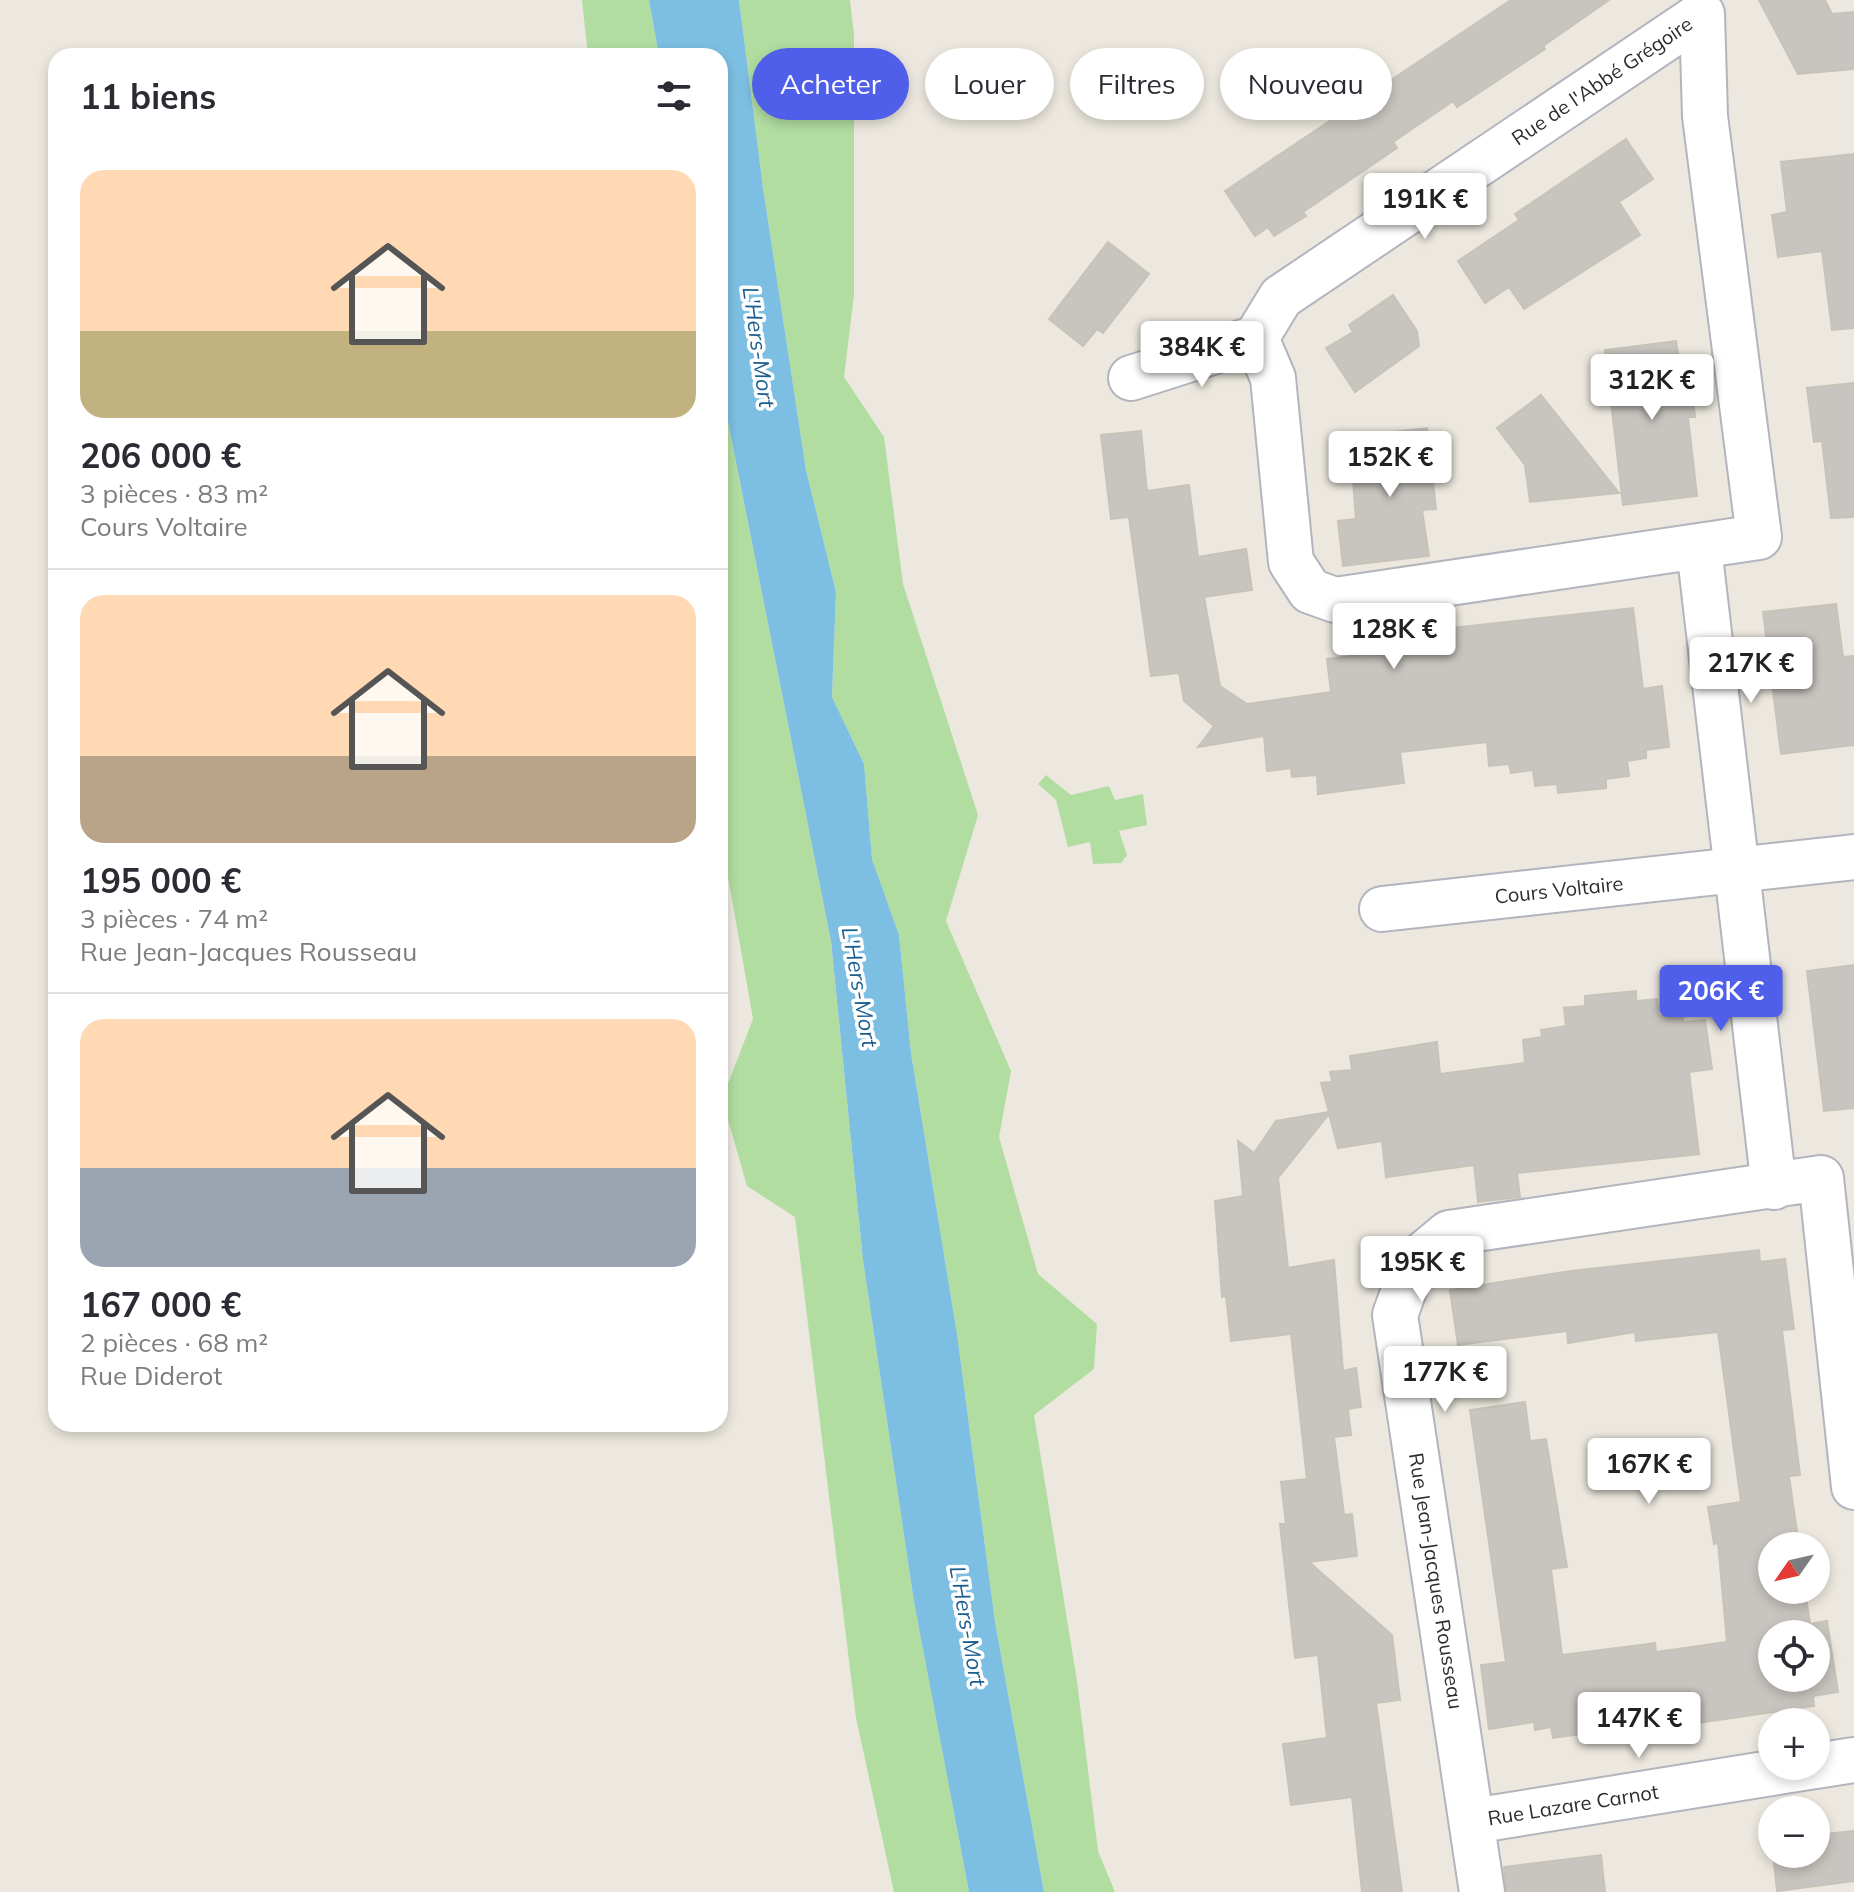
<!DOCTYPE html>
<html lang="fr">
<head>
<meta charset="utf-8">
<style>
	body { margin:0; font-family:Mulish,sans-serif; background:#f2f2f3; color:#2b2b33; height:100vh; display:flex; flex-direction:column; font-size:30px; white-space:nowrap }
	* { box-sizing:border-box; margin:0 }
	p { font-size:26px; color:#7c7c81 }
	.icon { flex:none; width:44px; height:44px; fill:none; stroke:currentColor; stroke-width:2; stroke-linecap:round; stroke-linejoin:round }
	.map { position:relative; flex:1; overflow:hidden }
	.side { position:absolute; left:48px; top:48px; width:680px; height:1384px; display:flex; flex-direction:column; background:#fff; border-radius:24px; box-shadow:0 4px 12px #0003 }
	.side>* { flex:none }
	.guide { position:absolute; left:752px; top:48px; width:760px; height:72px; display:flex; gap:16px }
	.needle { width:52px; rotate:236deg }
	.fabs { position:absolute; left:1758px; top:1532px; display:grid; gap:16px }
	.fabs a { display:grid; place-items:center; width:72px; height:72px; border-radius:50%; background:#fff; box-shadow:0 4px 12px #0003; font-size:40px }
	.price { position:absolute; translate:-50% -68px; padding:0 18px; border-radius:8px; background:#fff; color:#222; font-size:26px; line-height:52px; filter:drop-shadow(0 2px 4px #0008) }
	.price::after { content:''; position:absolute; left:50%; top:48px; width:24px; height:18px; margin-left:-12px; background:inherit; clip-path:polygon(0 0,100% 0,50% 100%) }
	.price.active { background:#505fe9; color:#fff }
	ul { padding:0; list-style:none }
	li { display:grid; align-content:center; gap:16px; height:424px; padding:0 32px }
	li+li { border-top:2px solid #e1e1e2 }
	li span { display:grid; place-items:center; height:248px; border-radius:24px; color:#555 }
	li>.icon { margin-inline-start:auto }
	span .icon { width:144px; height:144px; fill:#fffc; stroke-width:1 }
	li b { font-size:34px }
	h2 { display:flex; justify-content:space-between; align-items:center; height:96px; padding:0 32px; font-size:34px }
	.chip { padding:0 28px; border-radius:36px; background:#fff; box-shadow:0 4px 12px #0003; font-size:28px; line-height:72px }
	.chip.active { background:#505fe9; color:#fff }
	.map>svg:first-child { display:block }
	.green { fill:#b1dda1 }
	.water { fill:#7dbfe3 }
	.building { fill:#c8c4bf; stroke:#c7c3b9; stroke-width:2; fill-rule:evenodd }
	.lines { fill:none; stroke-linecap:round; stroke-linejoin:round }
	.minor-casing { stroke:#b3b4be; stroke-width:48 }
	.minor { stroke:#fff; stroke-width:44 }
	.labels { text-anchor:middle; stroke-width:7; stroke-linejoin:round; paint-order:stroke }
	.street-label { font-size:20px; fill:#2c2c2c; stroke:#fff }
	.water-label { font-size:22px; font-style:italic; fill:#1b5e91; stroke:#fff }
</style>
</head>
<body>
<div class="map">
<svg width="1854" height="1892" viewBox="0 0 1854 1892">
	<rect width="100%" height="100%" fill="#ece8df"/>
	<path class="green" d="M 582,0 L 649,0 L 659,56 L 588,56 Z
		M 739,0 L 850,0 L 854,35 L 854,295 L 844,377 L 884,437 L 903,584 L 978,815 L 946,921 L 1011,1071 L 999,1137 L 1038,1274 L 1097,1324 L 1094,1369 L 1034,1415 L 1077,1681 L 1098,1851 L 1115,1892 L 1044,1892 L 995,1622 L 957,1334 L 911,1053 L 899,935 L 872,859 L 864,764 L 832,697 L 836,592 L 806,470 L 763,188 Z
		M 720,381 L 831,941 L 863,1260 L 914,1602 L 969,1892 L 894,1892 L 856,1718 L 795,1217 L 747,1186 L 722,1099 L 753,1019 L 720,831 Z
		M 1046,775 L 1071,795 L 1109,786 L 1115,800 L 1143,794 L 1147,825 L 1119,831 L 1127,855 L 1121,863 L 1093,864 L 1090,842 L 1068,847 L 1056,800 L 1038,784 Z"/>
	<path class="water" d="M 649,0 L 739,0 L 763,188 L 806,470 L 836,592 L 832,697 L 864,764 L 872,859 L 899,935 L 911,1053 L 957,1334 L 995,1622 L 1044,1892 L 969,1892 L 914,1602 L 863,1260 L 831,941 L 720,381 L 720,56 L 659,56 Z"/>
	<path class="building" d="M 1511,0 L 1609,0 L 1543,46 L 1545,49 L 1457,107 L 1453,101 L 1393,142 L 1397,148 L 1303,212 L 1306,216 L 1274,236 L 1268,227 L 1255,236 L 1225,191 Z
		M 1759,0 L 1825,0 L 1832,14 L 1854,12 L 1854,69 L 1798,74 Z
		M 1626,139 L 1653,179 L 1619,202 L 1640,235 L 1524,309 L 1509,287 L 1485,303 L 1458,261 L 1519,220 L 1515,214 Z
		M 1854,154 L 1854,328 L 1832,330 L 1822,251 L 1778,257 L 1772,215 L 1787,212 L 1781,162 Z
		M 1108,242 L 1149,274 L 1103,333 L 1097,329 L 1083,346 L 1049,319 Z
		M 1393,295 L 1417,331 L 1419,346 L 1355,392 L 1326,348 L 1353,332 L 1349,325 Z
		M 1676,341 L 1680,364 L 1689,363 L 1695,417 L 1688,417 L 1697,496 L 1623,505 L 1605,350 Z
		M 1854,383 L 1854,517 L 1831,518 L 1822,441 L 1814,442 L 1807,388 Z
		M 1541,395 L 1619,493 L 1530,502 L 1525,465 L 1497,428 Z
		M 1427,428 L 1436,509 L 1422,510 L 1429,556 L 1343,566 L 1338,521 L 1356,519 L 1352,468 L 1361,468 L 1359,436 Z
		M 1141,431 L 1147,491 L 1189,485 L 1198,557 L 1246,549 L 1252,590 L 1204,597 L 1220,686 L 1247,704 L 1331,692 L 1327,659 L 1412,649 L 1408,614 L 1449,608 L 1452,628 L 1633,608 L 1643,689 L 1662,686 L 1669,747 L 1646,750 L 1646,758 L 1627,761 L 1629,776 L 1606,779 L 1606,788 L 1558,793 L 1557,784 L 1535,786 L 1533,770 L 1511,773 L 1509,764 L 1489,766 L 1487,742 L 1400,752 L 1404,783 L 1318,794 L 1317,775 L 1292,777 L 1291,768 L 1267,771 L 1264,736 L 1198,747 L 1214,726 L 1184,701 L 1179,673 L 1151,676 L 1129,517 L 1111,519 L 1101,435 Z
		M 1836,604 L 1843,657 L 1854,656 L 1854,745 L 1781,754 L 1763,612 Z
		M 1854,965 L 1854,1108 L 1824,1111 L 1807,971 Z
		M 1636,991 L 1636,1001 L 1657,999 L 1659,1016 L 1683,1013 L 1683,1022 L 1705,1020 L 1712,1069 L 1689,1072 L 1699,1154 L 1517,1173 L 1520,1197 L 1478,1202 L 1474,1165 L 1386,1177 L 1382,1141 L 1338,1148 L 1329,1114 L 1278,1178 L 1288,1268 L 1334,1260 L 1343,1371 L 1356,1368 L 1361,1407 L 1348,1409 L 1351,1435 L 1334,1437 L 1344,1515 L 1352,1514 L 1357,1556 L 1309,1562 L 1392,1635 L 1400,1700 L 1376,1703 L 1402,1892 L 1362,1892 L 1352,1797 L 1291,1805 L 1283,1744 L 1327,1738 L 1318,1655 L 1295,1658 L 1280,1524 L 1286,1524 L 1281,1482 L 1307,1479 L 1291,1334 L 1231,1341 L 1226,1296 L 1222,1297 L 1215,1201 L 1243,1196 L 1238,1141 L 1254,1153 L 1276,1121 L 1329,1112 L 1321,1083 L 1332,1082 L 1330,1072 L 1352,1070 L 1350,1056 L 1437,1042 L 1440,1074 L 1525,1063 L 1523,1040 L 1542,1037 L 1541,1030 L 1566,1026 L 1564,1008 L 1585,1006 L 1585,996 Z
		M 1759,1250 L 1760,1262 L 1785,1259 L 1794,1329 L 1782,1330 L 1800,1475 L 1789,1476 L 1799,1546 L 1772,1546 L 1772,1590 L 1805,1590 L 1810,1624 L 1827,1621 L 1838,1692 L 1813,1696 L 1814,1706 L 1683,1725 L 1682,1720 L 1553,1738 L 1551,1727 L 1535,1730 L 1534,1722 L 1489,1729 L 1481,1665 L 1506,1662 L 1470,1410 L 1525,1402 L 1530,1441 L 1546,1439 L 1567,1567 L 1551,1569 L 1562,1655 L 1655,1643 L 1656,1652 L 1727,1642 L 1718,1543 L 1714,1544 L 1708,1507 L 1741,1502 L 1718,1332 L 1636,1341 L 1635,1332 L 1568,1343 L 1567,1331 L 1458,1345 L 1450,1290 L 1571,1271 ZM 1772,1634 L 1816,1634 L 1816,1678 L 1772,1678 Z
		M 1854,1831 L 1854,1881 L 1777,1891 L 1773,1854 L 1816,1854 L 1816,1835 Z
		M 1601,1855 L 1605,1892 L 1506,1892 L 1504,1867 Z"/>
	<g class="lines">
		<g class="minor-casing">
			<path id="minor" d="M 1702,14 L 1705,116 L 1759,537 L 1335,600 L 1310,591 L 1291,562 L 1273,378 L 1256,338 L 1281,297 Z
				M 1131,378 L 1256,338
				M 1699,548 L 1774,1187
				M 1382,909 L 1854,857
				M 1816,1766 L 1854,1760
				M 1473,1821 L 1815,1766
				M 1482,1892 L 1395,1315 L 1414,1262 L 1449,1233 L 1821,1178 L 1854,1487"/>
		</g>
		<use href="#minor" class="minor"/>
	</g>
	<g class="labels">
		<g class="street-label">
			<text transform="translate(1602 81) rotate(-34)" y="7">Rue de l'Abbé Grégoire</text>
			<text transform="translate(1559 890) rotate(-6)" y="7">Cours Voltaire</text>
			<text transform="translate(1436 1581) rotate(81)" y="7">Rue Jean-Jacques Rousseau</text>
			<text transform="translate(1573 1805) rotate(-9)" y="7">Rue Lazare Carnot</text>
		</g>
		<g class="water-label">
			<text transform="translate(759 347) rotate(82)" y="8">L'Hers-Mort</text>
			<text transform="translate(860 987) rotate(80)" y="8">L'Hers-Mort</text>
			<text transform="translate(968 1626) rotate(80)" y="8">L'Hers-Mort</text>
		</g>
	</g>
</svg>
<div class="fabs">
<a><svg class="needle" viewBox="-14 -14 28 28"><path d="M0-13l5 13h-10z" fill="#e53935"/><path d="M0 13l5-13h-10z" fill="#7c7c81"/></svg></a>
<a><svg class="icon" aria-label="locate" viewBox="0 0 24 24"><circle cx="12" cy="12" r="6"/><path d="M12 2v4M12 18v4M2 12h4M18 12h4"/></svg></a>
<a>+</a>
<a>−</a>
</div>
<b class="price" style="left:1425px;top:241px">191K €</b>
<b class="price" style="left:1202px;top:389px">384K €</b>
<b class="price" style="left:1652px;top:422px">312K €</b>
<b class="price" style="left:1390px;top:499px">152K €</b>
<b class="price" style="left:1394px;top:671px">128K €</b>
<b class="price" style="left:1751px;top:705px">217K €</b>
<b class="price active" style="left:1721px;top:1033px">206K €</b>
<b class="price" style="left:1422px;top:1304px">195K €</b>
<b class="price" style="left:1445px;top:1414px">177K €</b>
<b class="price" style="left:1649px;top:1506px">167K €</b>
<b class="price" style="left:1639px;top:1760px">147K €</b>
<div class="guide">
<a class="chip active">Acheter</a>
<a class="chip">Louer</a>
<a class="chip">Filtres</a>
<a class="chip">Nouveau</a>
</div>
<section class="side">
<h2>11 biens<svg class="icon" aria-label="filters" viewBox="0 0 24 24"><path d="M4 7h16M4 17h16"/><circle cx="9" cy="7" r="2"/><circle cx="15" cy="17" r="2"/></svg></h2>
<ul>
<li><span style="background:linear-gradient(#ffd9b3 65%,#c2b280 0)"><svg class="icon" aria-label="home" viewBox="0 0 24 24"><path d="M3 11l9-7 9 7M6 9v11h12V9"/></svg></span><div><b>206 000 €</b><p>3 pièces · 83 m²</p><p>Cours Voltaire</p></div></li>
<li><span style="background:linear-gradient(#ffd9b3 65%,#b9a48a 0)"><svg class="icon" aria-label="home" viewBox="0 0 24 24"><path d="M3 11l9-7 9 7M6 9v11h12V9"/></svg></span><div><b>195 000 €</b><p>3 pièces · 74 m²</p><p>Rue Jean-Jacques Rousseau</p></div></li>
<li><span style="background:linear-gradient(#ffd9b3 60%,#9aa5b1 0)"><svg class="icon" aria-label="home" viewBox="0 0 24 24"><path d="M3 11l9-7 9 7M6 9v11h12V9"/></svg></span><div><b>167 000 €</b><p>2 pièces · 68 m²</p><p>Rue Diderot</p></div></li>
</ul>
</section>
</div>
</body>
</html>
